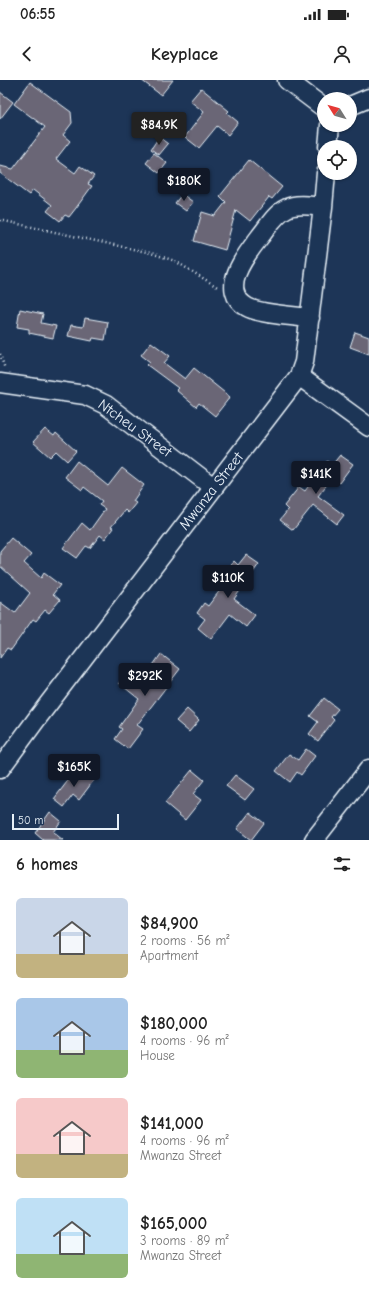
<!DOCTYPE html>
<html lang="en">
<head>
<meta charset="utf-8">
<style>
	body { margin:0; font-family:"Comic Neue",sans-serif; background:#f6f6f6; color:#222; height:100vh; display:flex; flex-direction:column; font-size:15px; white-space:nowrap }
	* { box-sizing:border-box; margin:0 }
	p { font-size:13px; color:#767676 }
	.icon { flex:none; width:22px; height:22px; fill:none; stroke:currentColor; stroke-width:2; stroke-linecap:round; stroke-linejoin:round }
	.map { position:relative; height:760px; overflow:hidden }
	.panel { display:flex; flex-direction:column; background:#fff; flex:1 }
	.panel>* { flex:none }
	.needle { width:26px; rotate:307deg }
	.tools { position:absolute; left:317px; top:12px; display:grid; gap:8px }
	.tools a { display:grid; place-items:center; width:40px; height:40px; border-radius:50%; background:#fff; box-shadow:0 1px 3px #0004; font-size:20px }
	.scale { position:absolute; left:12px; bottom:10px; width:107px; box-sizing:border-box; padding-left:4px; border:2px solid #e8f1f8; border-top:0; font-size:11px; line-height:14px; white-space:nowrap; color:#e8f1f8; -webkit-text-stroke:3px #1d3557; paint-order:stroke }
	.price { position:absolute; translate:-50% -34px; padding:0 9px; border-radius:4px; background:#111827; color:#fff; font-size:13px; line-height:26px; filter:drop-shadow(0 1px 2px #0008) }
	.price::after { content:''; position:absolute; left:50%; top:24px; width:12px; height:9px; margin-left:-6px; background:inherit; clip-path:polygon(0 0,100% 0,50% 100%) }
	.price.on { background:#222; color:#fff }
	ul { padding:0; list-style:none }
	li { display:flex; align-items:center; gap:12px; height:100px; padding:0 16px }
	li span { display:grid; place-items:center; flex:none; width:112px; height:80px; border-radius:6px; color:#555 }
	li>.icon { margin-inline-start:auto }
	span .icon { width:48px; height:48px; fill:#fffc; stroke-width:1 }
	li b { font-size:17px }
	h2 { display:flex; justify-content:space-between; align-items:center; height:48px; padding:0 16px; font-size:17px }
	.status { display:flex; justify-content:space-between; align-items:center; height:28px; padding:0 20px; background:#fff; direction:ltr }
	.status svg { height:11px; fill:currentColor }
	header { display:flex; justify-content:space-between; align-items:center; height:52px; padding:0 16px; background:#fff; font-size:18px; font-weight:800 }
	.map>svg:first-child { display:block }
	.building { fill:#6a6676; stroke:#e8f1f8 }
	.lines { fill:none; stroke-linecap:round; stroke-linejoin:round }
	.minor-casing { stroke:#e8f1f8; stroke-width:21 }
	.path { stroke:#e8f1f8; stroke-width:2.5; stroke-dasharray:1 3; stroke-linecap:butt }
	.minor { stroke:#1d3557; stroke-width:18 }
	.labels { text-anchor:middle; stroke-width:3; stroke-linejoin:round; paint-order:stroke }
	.street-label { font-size:15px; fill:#e8f1f8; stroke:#1d3557 }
</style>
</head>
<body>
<div class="status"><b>06:55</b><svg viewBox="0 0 49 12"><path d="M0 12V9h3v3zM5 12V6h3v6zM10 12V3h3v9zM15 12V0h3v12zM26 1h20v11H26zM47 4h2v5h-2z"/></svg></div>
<header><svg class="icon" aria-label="back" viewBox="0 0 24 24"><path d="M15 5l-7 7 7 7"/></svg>Keyplace<svg class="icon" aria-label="person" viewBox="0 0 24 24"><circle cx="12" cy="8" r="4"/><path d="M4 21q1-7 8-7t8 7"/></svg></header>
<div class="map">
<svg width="369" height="760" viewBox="0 0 369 760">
	<rect width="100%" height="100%" fill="#1d3557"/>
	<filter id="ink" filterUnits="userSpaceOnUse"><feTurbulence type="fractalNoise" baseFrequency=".025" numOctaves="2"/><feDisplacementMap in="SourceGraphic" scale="8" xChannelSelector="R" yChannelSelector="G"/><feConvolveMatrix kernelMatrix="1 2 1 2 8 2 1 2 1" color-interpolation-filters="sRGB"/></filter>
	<g filter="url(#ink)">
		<path class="building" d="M 141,0 L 173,0 L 161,15 Z
			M 30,2 L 71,32 L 72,43 L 63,55 L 70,61 L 56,79 L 75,93 L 80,86 L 94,96 L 88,104 L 92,106 L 76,128 L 69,137 L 65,135 L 60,141 L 47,131 L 52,125 L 33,110 L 29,115 L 0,93 L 0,86 L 13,89 L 45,47 L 14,24 Z
			M 201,8 L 229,31 L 227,33 L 238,42 L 228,55 L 217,46 L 199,68 L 185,57 L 204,32 L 190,21 Z
			M 0,12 L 13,22 L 0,39 Z
			M 159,57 L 168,64 L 159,75 L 151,69 Z
			M 154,73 L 167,83 L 159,93 L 146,83 Z
			M 249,80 L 282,107 L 272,119 L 269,117 L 250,141 L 236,130 L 225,170 L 194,161 L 202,132 L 215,136 L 226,122 L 220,116 Z
			M 182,114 L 193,122 L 186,131 L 175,123 Z
			M 20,229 L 43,234 L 41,243 L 56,246 L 53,258 L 29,253 L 29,249 L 17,247 Z
			M 85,238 L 108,242 L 105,260 L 93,258 L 92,261 L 68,256 L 71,245 L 83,247 Z
			M 355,252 L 369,257 L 369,274 L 350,267 Z
			M 151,262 L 170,276 L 164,283 L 185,299 L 194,288 L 230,317 L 215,336 L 199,323 L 196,327 L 176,310 L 178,308 L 147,285 L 150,282 L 141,275 Z
			M 45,349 L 54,356 L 56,353 L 76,371 L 67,381 L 56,371 L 50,377 L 33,362 Z
			M 340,375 L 353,384 L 339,403 L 332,398 L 318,416 L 344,435 L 337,444 L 313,425 L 293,450 L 280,440 L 288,430 L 284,426 L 299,407 L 305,411 L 327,381 L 332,385 Z
			M 77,381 L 108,406 L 122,388 L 144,405 L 133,421 L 136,423 L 128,433 L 125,430 L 111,447 L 113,448 L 105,459 L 100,455 L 90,468 L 86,466 L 77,478 L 63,468 L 82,443 L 90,450 L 105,429 L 99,425 L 102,421 L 84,407 L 82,410 L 65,397 Z
			M 11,458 L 31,475 L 24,483 L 41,498 L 44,493 L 60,505 L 53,514 L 60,520 L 49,533 L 45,530 L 36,541 L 33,539 L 11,570 L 7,568 L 0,578 L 0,522 L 15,533 L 30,513 L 0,486 L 0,471 Z
			M 246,475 L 259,484 L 234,519 L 255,535 L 246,547 L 230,534 L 211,559 L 198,548 L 205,539 L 197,533 L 204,523 L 208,526 L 224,505 L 219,501 L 234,481 L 238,485 Z
			M 161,574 L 180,589 L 137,645 L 143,649 L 128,669 L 115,659 L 122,649 L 119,647 L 139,619 L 119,603 L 125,595 L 136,603 L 149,587 L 151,588 Z
			M 324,618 L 338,629 L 331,637 L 334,640 L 318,661 L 309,654 L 318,642 L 310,636 Z
			M 187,629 L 199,640 L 189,652 L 176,641 Z
			M 306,669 L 315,676 L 301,695 L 297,692 L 290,702 L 276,691 L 289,674 L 298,680 Z
			M 80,690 L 94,700 L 79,720 L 73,715 L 64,727 L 54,719 L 70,698 L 73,700 Z
			M 192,690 L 204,700 L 193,714 L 201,720 L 185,740 L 165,723 Z
			M 235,695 L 254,709 L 245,720 L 226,706 Z
			M 50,732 L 61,741 L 53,752 L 63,760 L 43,760 L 35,753 Z
			M 250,732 L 264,743 L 251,760 L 237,749 Z"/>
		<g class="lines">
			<g class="minor-casing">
				<path id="minor" d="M 287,0 L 324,28
					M 350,26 L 369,18
					M 328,67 L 330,45
					M 310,238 C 294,236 259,234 247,227 C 216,209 249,171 262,154 C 269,145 276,133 287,128 C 297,123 312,126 323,127
					M 299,296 L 369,347
					M 0,303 L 85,315 L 106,325 L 213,407
					M 0,689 L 36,640 L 299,296 L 304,282 L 323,127 L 326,93
					M 314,760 L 369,689"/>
			</g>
			<path class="path" d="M 0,140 L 151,173 L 175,181 L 219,208
				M 0,274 L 5,289"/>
			<use href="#minor" class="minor"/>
		</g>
	</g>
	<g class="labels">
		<g class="street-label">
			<text transform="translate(135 348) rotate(36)" y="5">Ntcheu Street</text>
			<text transform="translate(211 411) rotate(-52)" y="5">Mwanza Street</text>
		</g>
	</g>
</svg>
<div class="tools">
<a><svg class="needle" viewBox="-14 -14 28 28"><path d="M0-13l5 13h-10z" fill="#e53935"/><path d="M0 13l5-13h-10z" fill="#767676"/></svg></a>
<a><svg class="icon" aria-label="locate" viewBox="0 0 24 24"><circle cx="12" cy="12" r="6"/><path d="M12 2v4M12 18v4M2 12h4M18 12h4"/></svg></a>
</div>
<div class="scale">50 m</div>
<b class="price on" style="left:159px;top:66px">$84.9K</b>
<b class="price" style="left:184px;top:122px">$180K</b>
<b class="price" style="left:316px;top:415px">$141K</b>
<b class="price" style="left:228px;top:519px">$110K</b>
<b class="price" style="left:145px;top:617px">$292K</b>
<b class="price" style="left:74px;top:708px">$165K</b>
</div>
<section class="panel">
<h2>6 homes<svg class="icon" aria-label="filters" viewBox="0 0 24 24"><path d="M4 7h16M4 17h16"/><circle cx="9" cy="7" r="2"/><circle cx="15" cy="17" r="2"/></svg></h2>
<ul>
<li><span style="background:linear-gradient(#c9d6e8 70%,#c2b280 0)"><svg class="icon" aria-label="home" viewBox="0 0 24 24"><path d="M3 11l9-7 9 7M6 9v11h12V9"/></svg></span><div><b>$84,900</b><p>2 rooms · 56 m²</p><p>Apartment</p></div></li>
<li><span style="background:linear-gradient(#a9c7e8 65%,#8fb573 0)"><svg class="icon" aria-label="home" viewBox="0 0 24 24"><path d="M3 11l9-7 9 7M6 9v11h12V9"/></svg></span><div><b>$180,000</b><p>4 rooms · 96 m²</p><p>House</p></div></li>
<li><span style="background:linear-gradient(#f6c9c9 70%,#c2b280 0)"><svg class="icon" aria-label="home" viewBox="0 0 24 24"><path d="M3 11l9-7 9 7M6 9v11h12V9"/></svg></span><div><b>$141,000</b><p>4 rooms · 96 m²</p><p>Mwanza Street</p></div></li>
<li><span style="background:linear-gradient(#bfe0f5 70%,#8fb573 0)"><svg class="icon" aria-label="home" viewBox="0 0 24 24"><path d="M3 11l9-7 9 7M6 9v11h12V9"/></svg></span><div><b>$165,000</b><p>3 rooms · 89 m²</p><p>Mwanza Street</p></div></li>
</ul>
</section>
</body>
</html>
